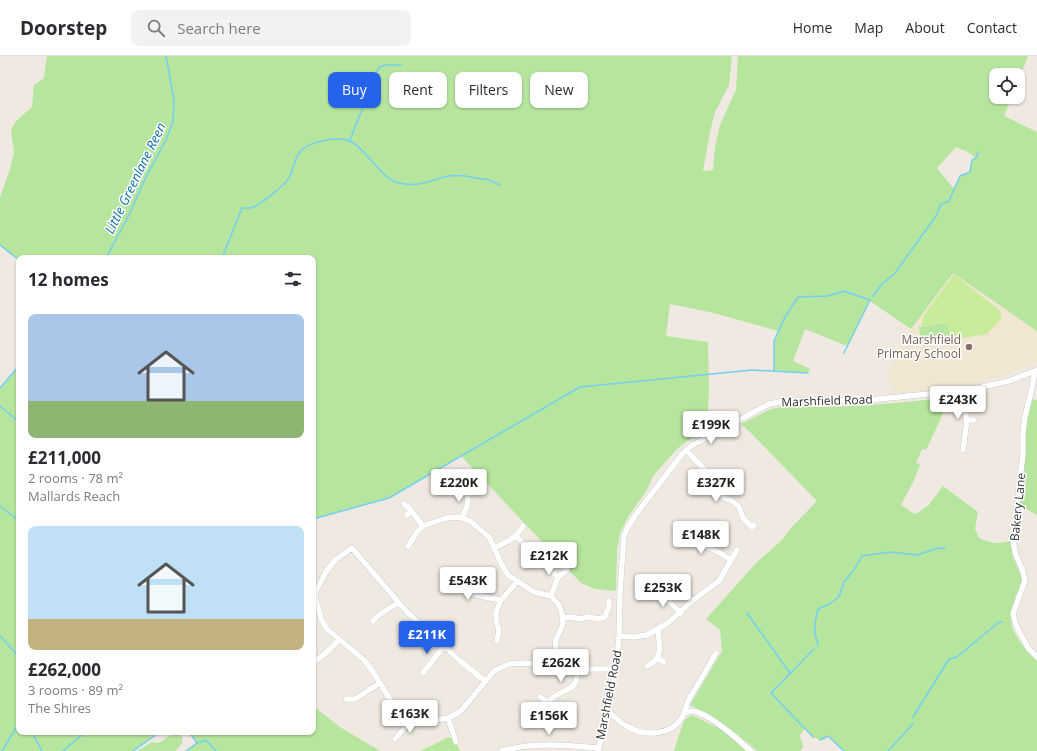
<!DOCTYPE html>
<html lang="en">
<head>
<meta charset="utf-8">
<style>
	body { margin:0; font-family:"Open Sans",sans-serif; background:#f2f2f3; color:#2b2b33; height:100vh; display:flex; flex-direction:column; font-size:15px; white-space:nowrap }
	* { box-sizing:border-box; margin:0 }
	p { font-size:13px; color:#7c7c81 }
	.icon { flex:none; width:22px; height:22px; fill:none; stroke:currentColor; stroke-width:2; stroke-linecap:round; stroke-linejoin:round }
	.map { position:relative; flex:1; overflow:hidden }
	.sheet { position:absolute; left:16px; top:199px; width:300px; height:480px; display:flex; flex-direction:column; background:#fff; border-radius:8px; box-shadow:0 1px 3px #0004 }
	.sheet>* { flex:none }
	.hud { position:absolute; left:328px; top:16px; width:380px; height:36px; display:flex; gap:8px }
	.fabs { position:absolute; left:989px; top:12px; display:grid; gap:8px }
	.fabs a { display:grid; place-items:center; width:36px; height:36px; border-radius:8px; background:#fff; box-shadow:0 1px 3px #0004; font-size:20px }
	.price { position:absolute; translate:-50% -34px; padding:0 9px; border-radius:4px; background:#fff; color:#222; font-size:13px; line-height:26px; filter:drop-shadow(0 1px 2px #0008) }
	.price::after { content:''; position:absolute; left:50%; top:24px; width:12px; height:9px; margin-left:-6px; background:inherit; clip-path:polygon(0 0,100% 0,50% 100%) }
	.price.active { background:#2563eb; color:#fff }
	ul { padding:0; list-style:none }
	li { display:grid; align-content:center; gap:8px; height:212px; padding:0 12px }
	li span { display:grid; place-items:center; height:124px; border-radius:8px; color:#555 }
	li>.icon { margin-inline-start:auto }
	span .icon { width:72px; height:72px; fill:#fffc; stroke-width:1 }
	li b { font-size:17px }
	h2 { display:flex; justify-content:space-between; align-items:center; height:48px; padding:0 12px; font-size:17px }
	.tag { padding:0 14px; border-radius:8px; background:#fff; box-shadow:0 1px 3px #0004; font-size:14px; line-height:36px }
	.tag.active { background:#2563eb; color:#fff }
	header { display:flex; align-items:center; gap:24px; box-sizing:border-box; height:56px; padding:0 20px; background:#fff; border-bottom:1px solid #e1e1e2 }
	header strong { font-size:19px }
	nav { display:flex; gap:22px; margin-inline-start:auto; font-size:14px }
	.search { width:280px; height:36px; background:#f2f2f3; display:flex; align-items:center; gap:10px; box-sizing:border-box; padding:0 14px; border-radius:8px; color:#7c7c81; font-size:15px }
	.map>svg:first-child { display:block }
	.education { fill:#f0e6d1 }
	.green { fill:#b6e59e; fill-rule:evenodd }
	.pitch { fill:#c9ec9a }
	.lines { fill:none; stroke-linecap:round; stroke-linejoin:round }
	.stream { stroke:#75cff0; stroke-width:1.5 }
	.minor-casing { stroke:#b4b7c1; stroke-width:6 }
	.minor { stroke:#fff; stroke-width:5.5 }
	.education-dot { fill:#8d6e63; stroke:#fff; stroke-width:1.5 }
	.labels { text-anchor:middle; stroke-width:3; stroke-linejoin:round; paint-order:stroke }
	.education-label { font-size:12px; fill:#785e54; stroke:#fff; text-anchor:end }
	.street-label { font-size:12px; fill:#2e2e2e; stroke:#fff }
	.water-label { font-size:13px; font-style:italic; fill:#0d6fa3; stroke:#fff }
</style>
</head>
<body>
<header>
<strong>Doorstep</strong>
<div class="search"><svg class="icon" aria-label="search" viewBox="0 0 24 24"><circle cx="10" cy="10" r="6"/><path d="M15 15l6 6"/></svg>Search here</div>
<nav><a>Home</a><a>Map</a><a>About</a><a>Contact</a></nav>
</header>
<div class="map">
<svg width="1037" height="695" viewBox="0 0 1037 695">
	<rect width="100%" height="100%" fill="#efe9e1"/>
	<path class="education" d="M 953,216 L 1037,275 L 1037,307 L 999,321 L 966,330 L 895,338 L 887,323 L 888,314 L 911,273 Z"/>
	<path class="green" d="M 47,0 L 732,0 L 729,29 L 715,56 L 710,76 L 703,115 L 713,114 L 715,91 L 720,69 L 736,34 L 738,0 L 1028,0 L 1018,25 L 1018,19 L 996,19 L 996,41 L 1012,41 L 1004,60 L 1037,76 L 1037,275 L 953,217 L 911,273 L 870,245 L 847,290 L 805,273 L 793,305 L 810,313 L 808,317 L 774,314 L 774,285 L 778,275 L 714,257 L 670,248 L 666,280 L 708,286 L 709,334 L 707,374 L 687,385 L 677,393 L 653,420 L 647,434 L 628,461 L 620,477 L 617,494 L 616,535 L 595,533 L 581,527 L 461,400 L 389,442 L 313,463 L 313,202 L 19,202 L 19,204 L 0,189 L 0,141 L 10,113 L 14,96 L 11,74 L 16,65 L 32,51 L 34,29 L 44,22 ZM 956,91 L 966,95 L 976,102 L 972,104 L 970,116 L 960,120 L 954,133 L 937,112 Z
		M 948,267 L 950,284 L 921,287 L 919,271 Z
		M 19,310 L 19,676 L 160,676 L 133,695 L 0,695 L 0,332 Z
		M 948,342 L 941,362 L 926,394 L 922,393 L 916,407 L 920,408 L 914,424 L 901,449 L 915,458 L 928,450 L 943,430 L 978,456 L 975,473 L 979,482 C 992,487 996,489 1010,485 L 1013,502 L 1022,522 L 1021,532 L 1015,540 L 1016,543 C 1002,567 1020,589 1037,605 L 1037,695 L 844,695 L 828,680 L 820,684 L 813,681 L 805,672 L 799,680 L 801,683 L 803,691 L 800,695 L 757,695 C 734,675 718,662 690,649 L 722,595 L 720,574 L 706,563 L 758,505 L 782,484 L 791,472 L 817,445 L 750,376 L 741,368 L 771,353 L 786,350 L 820,351 L 860,350 Z
		M 1030,343 L 1037,344 L 1037,459 L 1019,449 L 1024,372 Z
		M 313,650 L 340,671 L 380,695 L 186,695 L 197,687 L 189,676 L 313,676 Z
		M 692,659 L 722,674 L 746,695 L 674,695 L 684,664 Z
		M 175,676 L 180,676 C 185,686 182,688 175,695 L 137,695 L 152,686 L 158,687 L 162,685 Z
		M 449,681 L 456,686 L 460,695 L 420,695 Z"/>
	<path class="pitch" d="M 954,218 L 1000,255 L 1002,262 L 987,278 L 950,284 L 948,267 L 921,270 L 924,259 Z"/>
	<g class="lines">
		<path class="stream" d="M 350,84 L 379,11 L 386,9 L 401,9
			M 0,189 L 19,204
			M 106,202 L 129,159 L 145,123 L 166,84 L 173,65 L 174,44 L 166,0
			M 222,202 L 242,152 C 245,152 248,152 251,152 C 259,150 285,129 289,122 C 298,103 293,93 318,86 C 355,76 357,91 381,115 C 385,119 390,124 395,126 C 420,133 428,124 449,120 C 460,118 471,121 482,123 L 486,123 L 500,129
			M 873,240 L 881,229 L 895,217 L 936,160 L 941,148 L 949,145 L 960,120 L 970,116 L 972,104 L 976,102 L 978,96
			M 774,314 L 774,285 L 784,263 L 798,241 L 828,240 L 844,235 L 870,244 L 844,297
			M 0,332 L 19,310
			M 0,350 L 19,366
			M 0,450 L 19,465
			M 313,463 L 389,442 L 580,331 L 752,314 L 808,317
			M 747,557 L 790,617
			M 0,580 L 19,601
			M 818,590 C 818,585 815,581 815,577 C 814,569 816,561 818,553 L 828,549 L 839,541 L 844,526 L 854,514 L 862,500 L 890,496 L 917,499 L 938,492 L 945,493
			M 913,661 L 949,603 L 957,601 L 999,566 L 1002,566
			M 32,676 L 42,695
			M 189,676 L 197,687
			M 813,681 L 771,637 L 814,593
			M 820,684 L 828,680 L 844,695
			M 2,695 L 19,667
			M 63,695 L 85,676
			M 133,695 L 160,676
			M 186,695 L 197,687 L 206,684 L 216,695
			M 888,695 L 913,668"/>
		<g class="minor-casing">
			<path id="minor" d="M 1035,315 L 1032,332 L 1025,361 L 1023,377 L 1023,398 L 1016,457 L 1017,467 L 1013,474 L 1013,484 L 1015,496 L 1022,513 L 1025,524 L 1013,558 L 1016,569 L 1028,592 L 1037,601
				M 960,335 L 964,354 L 967,364 L 963,394
				M 967,364 L 974,364
				M 686,394 L 705,414 L 711,430 L 724,442 L 732,445 L 739,451 L 743,462 L 752,471 L 754,469
				M 462,431 C 472,445 468,447 462,462
				M 404,448 L 409,452 L 423,470 L 446,462 L 459,461 L 470,465 L 489,481 L 501,507 L 508,519 L 534,536 L 551,540 L 559,549 L 562,558 L 563,568 L 556,584 L 554,610
				M 407,459 L 411,455
				M 701,477 L 700,490 C 712,491 721,498 731,504
				M 516,480 L 521,485
				M 408,490 L 417,476 L 423,470
				M 494,492 C 508,486 515,483 523,470
				M 450,514 C 458,518 459,528 465,533 C 474,540 490,542 501,544
				M 553,517 L 558,521
				M 458,522 L 463,517
				M 687,539 L 692,545
				M 551,540 L 558,521 L 567,514
				M 650,541 L 658,535 L 681,557
				M 562,562 L 571,561 L 580,563 L 588,561 L 598,563 L 605,561 L 609,550 L 609,545
				M 373,565 C 379,557 389,553 398,547
				M 619,580 L 634,581 L 647,579 L 668,567 L 692,545 L 719,525 L 737,494
				M 497,585 L 499,574 L 496,565 L 496,556 L 501,544 L 517,526
				M 657,602 L 664,606
				M 313,606 C 324,600 331,593 339,583
				M 647,610 C 664,603 659,588 658,573
				M 423,617 L 444,590
				M 485,625 L 459,604 L 406,555 L 352,492 L 335,504 L 326,516 L 316,535 L 315,540 L 321,563 L 327,573 L 364,604 L 373,616 L 393,648 L 412,663 L 430,665 L 448,662 L 461,655 L 494,615 L 509,608 L 526,607 L 580,613 L 616,613
				M 540,641 L 548,646 L 555,640 L 572,631 L 576,626 L 578,612
				M 346,643 L 355,643 L 380,627
				M 608,655 C 614,660 620,667 628,671 C 644,680 670,680 681,663 C 686,657 685,650 689,643 C 698,628 707,613 716,597
				M 685,657 C 687,656 689,655 691,655 C 706,654 739,685 751,695
				M 448,662 L 456,686
				M 395,683 L 412,663
				M 502,695 C 532,686 567,689 598,692
				M 598,695 L 608,655 L 616,613 L 619,580 L 620,536 L 624,480 L 627,473 L 636,458 L 683,397 L 691,390 L 769,348 L 784,345 L 869,344 L 948,336 L 973,333 L 1009,325 L 1037,314"/>
		</g>
		<use href="#minor" class="minor"/>
	</g>
	<circle class="education-dot" cx="969" cy="291" r="4"/>
	<g class="labels">
		<g class="education-label">
			<text x="961" y="288">Marshfield<tspan x="961" dy="14">Primary School</tspan></text>
		</g>
		<g class="street-label">
			<text transform="translate(827 345) rotate(-2)" y="4">Marshfield Road</text>
			<text transform="translate(1018 451) rotate(-84)" y="4">Bakery Lane</text>
			<text transform="translate(609 639) rotate(-79)" y="4">Marshfield Road</text>
		</g>
		<g class="water-label">
			<text transform="translate(135 122) rotate(-64)" y="5">Little Greenlane Reen</text>
		</g>
	</g>
</svg>
<div class="fabs">
<a><svg class="icon" aria-label="locate" viewBox="0 0 24 24"><circle cx="12" cy="12" r="6"/><path d="M12 2v4M12 18v4M2 12h4M18 12h4"/></svg></a>
</div>
<b class="price" style="left:958px;top:364px">£243K</b>
<b class="price" style="left:711px;top:389px">£199K</b>
<b class="price" style="left:459px;top:447px">£220K</b>
<b class="price" style="left:716px;top:447px">£327K</b>
<b class="price" style="left:701px;top:499px">£148K</b>
<b class="price" style="left:549px;top:520px">£212K</b>
<b class="price" style="left:468px;top:545px">£543K</b>
<b class="price" style="left:663px;top:552px">£253K</b>
<b class="price active" style="left:427px;top:599px">£211K</b>
<b class="price" style="left:561px;top:627px">£262K</b>
<b class="price" style="left:410px;top:678px">£163K</b>
<b class="price" style="left:549px;top:680px">£156K</b>
<div class="hud">
<a class="tag active">Buy</a>
<a class="tag">Rent</a>
<a class="tag">Filters</a>
<a class="tag">New</a>
</div>
<section class="sheet">
<h2>12 homes<svg class="icon" aria-label="filters" viewBox="0 0 24 24"><path d="M4 7h16M4 17h16"/><circle cx="9" cy="7" r="2"/><circle cx="15" cy="17" r="2"/></svg></h2>
<ul>
<li><span style="background:linear-gradient(#a9c7e8 70%,#8fb573 0)"><svg class="icon" aria-label="home" viewBox="0 0 24 24"><path d="M3 11l9-7 9 7M6 9v11h12V9"/></svg></span><div><b>£211,000</b><p>2 rooms · 78 m²</p><p>Mallards Reach</p></div></li>
<li><span style="background:linear-gradient(#bfe0f5 75%,#c2b280 0)"><svg class="icon" aria-label="home" viewBox="0 0 24 24"><path d="M3 11l9-7 9 7M6 9v11h12V9"/></svg></span><div><b>£262,000</b><p>3 rooms · 89 m²</p><p>The Shires</p></div></li>
</ul>
</section>
</div>
</body>
</html>
